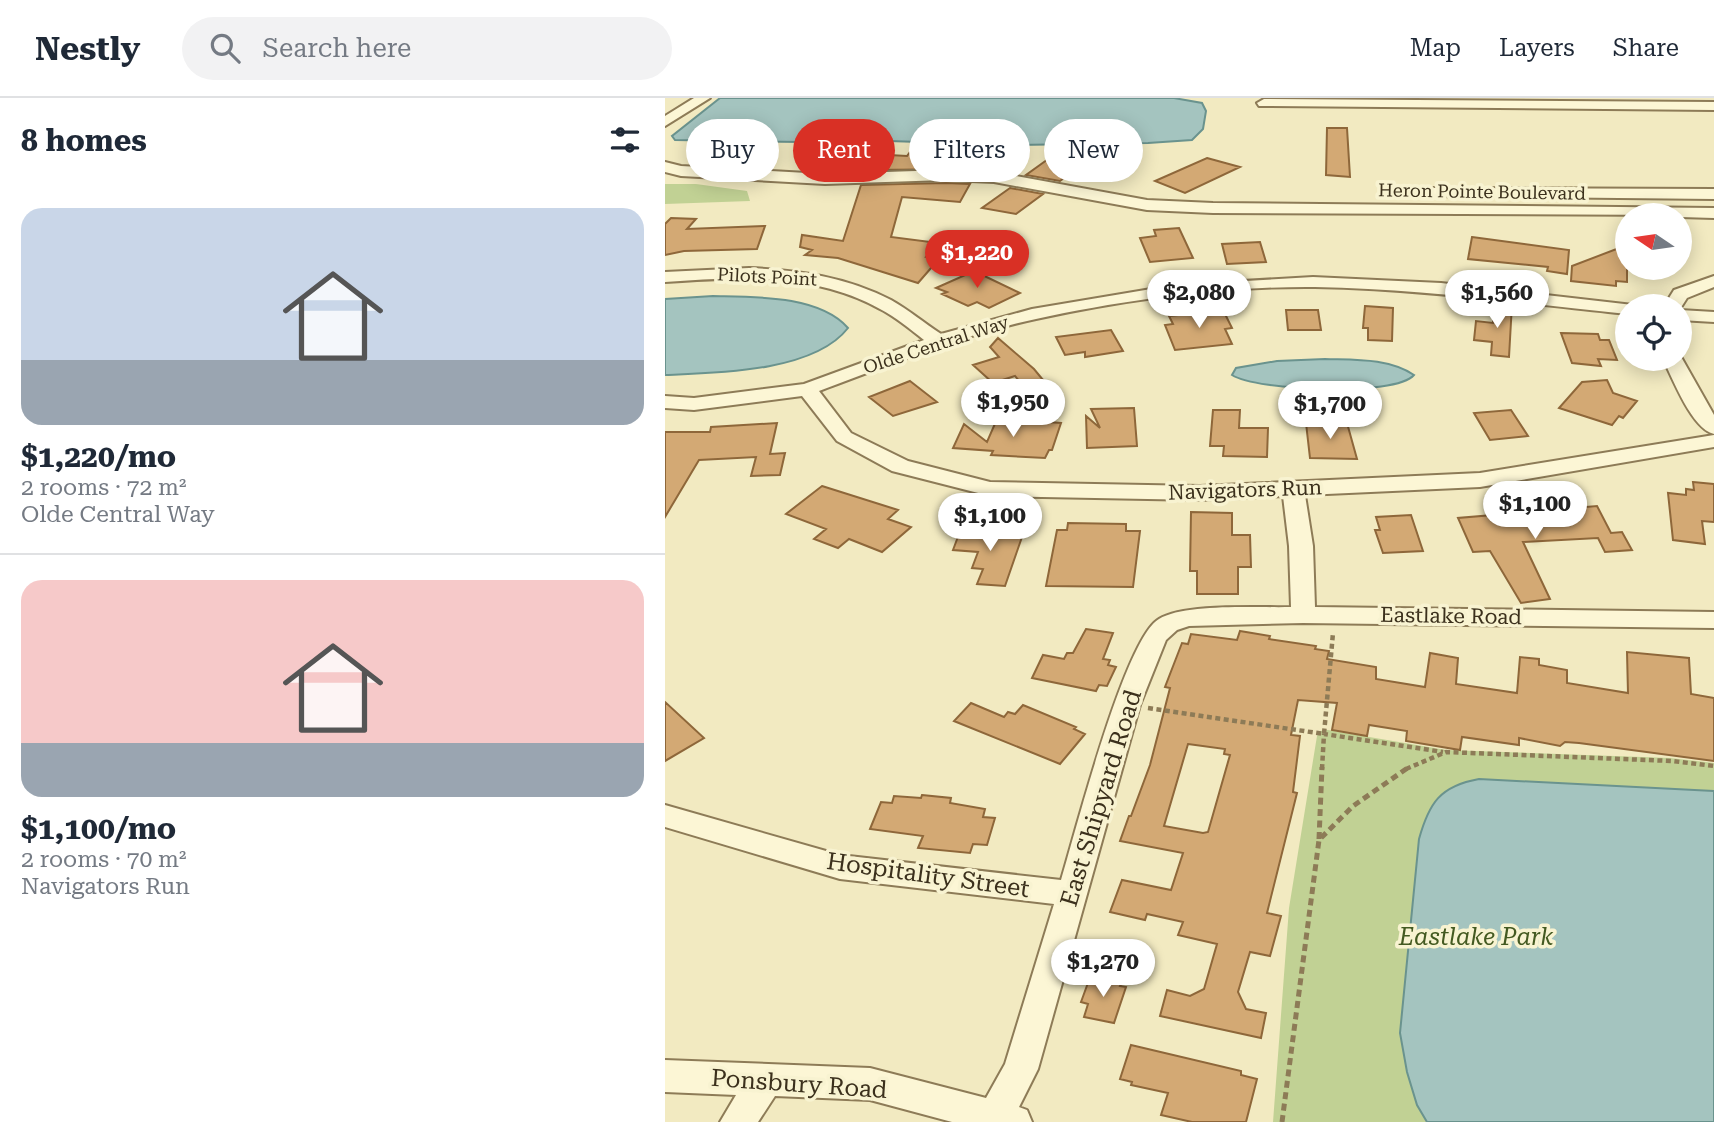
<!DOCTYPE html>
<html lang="en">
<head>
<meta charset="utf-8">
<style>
	body { margin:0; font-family:"Roboto Serif",serif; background:#f2f2f3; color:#1f2937; height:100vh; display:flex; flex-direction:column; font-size:26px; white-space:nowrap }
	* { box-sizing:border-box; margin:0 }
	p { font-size:23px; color:#747a83 }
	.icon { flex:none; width:38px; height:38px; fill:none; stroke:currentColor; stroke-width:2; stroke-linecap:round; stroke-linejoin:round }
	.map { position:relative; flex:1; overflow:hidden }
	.details { display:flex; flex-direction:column; background:#fff; width:665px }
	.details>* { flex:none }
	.hud { position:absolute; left:21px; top:21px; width:665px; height:63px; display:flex; gap:14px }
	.needle { width:46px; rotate:283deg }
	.tools { position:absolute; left:950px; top:105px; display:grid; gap:14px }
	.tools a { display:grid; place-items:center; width:77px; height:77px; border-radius:50%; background:#fff; box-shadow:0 4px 18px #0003; font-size:35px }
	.price { position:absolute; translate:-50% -60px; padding:0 16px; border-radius:24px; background:#fff; color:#222; font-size:23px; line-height:46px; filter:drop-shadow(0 2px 4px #0008) }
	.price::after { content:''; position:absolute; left:50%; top:42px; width:21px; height:16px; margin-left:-10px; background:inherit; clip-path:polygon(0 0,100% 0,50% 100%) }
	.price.selected { background:#d93025; color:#fff }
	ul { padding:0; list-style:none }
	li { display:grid; align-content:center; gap:14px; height:371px; padding:0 21px }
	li+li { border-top:2px solid #e0e1e3 }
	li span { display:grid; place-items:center; height:217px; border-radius:21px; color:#555 }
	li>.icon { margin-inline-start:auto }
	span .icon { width:126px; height:126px; fill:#fffc; stroke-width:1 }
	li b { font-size:30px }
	h2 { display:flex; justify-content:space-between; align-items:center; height:84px; padding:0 21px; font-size:30px }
	.pill { padding:0 24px; border-radius:32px; background:#fff; box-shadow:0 4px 18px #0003; font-size:24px; line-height:63px }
	.pill.selected { background:#d93025; color:#fff }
	header { display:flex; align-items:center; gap:42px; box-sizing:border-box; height:98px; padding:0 35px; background:#fff; border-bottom:2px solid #e0e1e3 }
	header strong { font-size:33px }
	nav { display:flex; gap:38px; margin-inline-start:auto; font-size:24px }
	.search { width:490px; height:63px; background:#f2f2f3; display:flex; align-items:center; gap:18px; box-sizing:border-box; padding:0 24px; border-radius:38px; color:#747a83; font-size:26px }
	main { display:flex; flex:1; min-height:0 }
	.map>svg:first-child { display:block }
	.green { fill:#c1d194 }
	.water { fill:#a4c4bf; stroke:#6a938e; stroke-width:2 }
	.building { fill:#d3a974; stroke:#8e673a; stroke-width:2; fill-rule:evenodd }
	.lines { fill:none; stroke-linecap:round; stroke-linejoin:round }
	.minor-casing { stroke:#8d7b57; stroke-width:4 }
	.path-far1 { stroke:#8d7b57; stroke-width:4.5; stroke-dasharray:5 3.5; stroke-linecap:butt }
	.path { stroke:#8d7b57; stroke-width:5; stroke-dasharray:7 4.5; stroke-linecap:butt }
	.minor { fill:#fcf6d5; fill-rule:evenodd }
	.labels { text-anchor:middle; stroke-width:7; stroke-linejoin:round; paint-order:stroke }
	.far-street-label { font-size:18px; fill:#3b301c; stroke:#f8f3d1 }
	.street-label { font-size:21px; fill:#3b301c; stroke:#f8f3d1 }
	.near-street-label { font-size:24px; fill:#3b301c; stroke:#f8f3d1 }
	.near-park-label { font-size:24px; font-style:italic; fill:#445a21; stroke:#f8f3d1 }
</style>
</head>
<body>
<header>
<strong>Nestly</strong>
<div class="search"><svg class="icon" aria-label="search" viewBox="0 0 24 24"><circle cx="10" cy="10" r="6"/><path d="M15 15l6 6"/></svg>Search here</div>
<nav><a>Map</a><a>Layers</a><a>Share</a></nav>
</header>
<main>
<section class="details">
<h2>8 homes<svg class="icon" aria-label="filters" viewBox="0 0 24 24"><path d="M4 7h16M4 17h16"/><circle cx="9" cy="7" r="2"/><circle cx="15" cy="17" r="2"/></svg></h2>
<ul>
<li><span style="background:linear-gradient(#c9d6e8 70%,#9aa5b1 0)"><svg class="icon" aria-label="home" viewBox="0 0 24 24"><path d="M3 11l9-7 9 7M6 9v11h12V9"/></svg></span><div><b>$1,220/mo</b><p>2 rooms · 72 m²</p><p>Olde Central Way</p></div></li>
<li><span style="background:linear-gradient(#f6c9c9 75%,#9aa5b1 0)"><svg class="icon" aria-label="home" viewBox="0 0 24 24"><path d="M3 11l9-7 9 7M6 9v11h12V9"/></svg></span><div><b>$1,100/mo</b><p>2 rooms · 70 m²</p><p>Navigators Run</p></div></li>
</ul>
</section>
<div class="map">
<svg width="1049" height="1024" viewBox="0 0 1049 1024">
	<rect width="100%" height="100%" fill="#f2eac1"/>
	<path class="green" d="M 0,86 L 31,86 L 82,93 L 85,103 L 0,106 Z
		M 663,632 L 781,652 L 1005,660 L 1049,665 L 1049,1024 L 608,1024 L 624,810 L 652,638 L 655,633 Z"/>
	<path class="water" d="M 55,0 L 509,0 L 537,5 L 541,13 L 538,31 L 527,42 L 483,45 L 350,47 L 160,41 L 136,44 L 10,42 L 7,38 Z
		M 48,198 C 89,199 154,197 183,230 C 149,274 52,275 0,277 L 0,201 Z
		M 660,261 C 690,262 723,260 749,277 C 730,299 592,293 567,277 L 571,270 L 612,263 Z
		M 814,681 L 1049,693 L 1049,1024 L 762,1024 L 752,1007 L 742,974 L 735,935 L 754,741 C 764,705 775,688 814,681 Z"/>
	<path class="building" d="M 662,30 L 682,30 L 685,79 L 661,77 Z
		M 257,49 L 324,52 L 313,71 L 201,72 L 206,56 L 242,58 L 245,54 L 253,54 Z
		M 386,59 L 419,65 L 395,83 L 361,77 Z
		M 542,60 L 575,69 L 520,95 L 490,83 Z
		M 281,85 L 305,86 L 295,104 L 237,99 L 226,139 L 273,145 L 261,159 L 273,162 L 253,185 L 173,160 L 140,157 L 147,152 L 135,149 L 137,137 L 178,143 L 196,87 Z
		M 345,90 L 378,96 L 351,116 L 317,110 Z
		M 6,120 L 31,121 L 22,131 L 100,128 L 92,151 L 19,153 L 0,157 L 0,126 Z
		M 514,130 L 528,160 L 485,164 L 475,140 L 491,138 L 489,132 Z
		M 807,139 L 904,152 L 902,176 L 882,173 L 883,169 L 803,161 Z
		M 595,144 L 601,164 L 562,166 L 557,146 Z
		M 962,147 L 962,184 L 951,183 L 951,188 L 906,183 L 907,168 Z
		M 309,173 L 355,195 L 324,210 L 312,204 L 303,208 L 277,196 L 282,194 L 271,190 Z
		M 830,204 L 847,206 L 844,259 L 826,257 L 827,244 L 809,242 L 811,223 L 828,225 Z
		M 700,208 L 728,210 L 727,243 L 703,242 L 703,230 L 698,230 Z
		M 558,212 L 567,230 L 560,231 L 567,246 L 510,252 L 500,227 L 508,226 L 504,218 Z
		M 621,212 L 653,212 L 656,232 L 623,232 Z
		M 446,232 L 458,253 L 420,259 L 420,254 L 400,257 L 391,239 Z
		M 896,235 L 933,236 L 935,242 L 944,242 L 952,262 L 933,261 L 936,268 L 907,265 Z
		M 333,240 L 369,271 L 383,288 L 363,293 L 350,278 L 328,285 L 308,267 L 334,259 L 325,249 Z
		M 942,282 L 948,295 L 972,303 L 958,320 L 954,318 L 947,327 L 894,310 L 917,284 Z
		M 245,283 L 272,304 L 228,318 L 204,299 Z
		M 469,310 L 472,348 L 422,350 L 421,318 L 435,330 L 426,311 Z
		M 548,312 L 575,312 L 574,330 L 603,330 L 602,359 L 558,358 L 559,348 L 545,348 Z
		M 846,312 L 863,338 L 825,342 L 809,315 Z
		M 332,321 L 352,322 L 396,325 L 387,352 L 384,352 L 380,360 L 326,357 L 328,353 L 288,350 L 299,326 L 322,344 Z
		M 112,325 L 105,356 L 120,355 L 115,377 L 86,378 L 91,359 L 34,362 L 0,419 L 0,334 L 45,334 L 46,329 Z
		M 641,325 L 682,325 L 692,361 L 645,360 Z
		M 1028,384 L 1049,386 L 1049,424 L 1037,423 L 1040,446 L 1008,442 L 1003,395 L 1021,397 L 1021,391 L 1029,392 Z
		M 157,388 L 233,412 L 223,421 L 246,429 L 217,454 L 184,441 L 173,450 L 149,441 L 161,431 L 121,416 Z
		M 932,408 L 946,435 L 957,434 L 967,452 L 940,454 L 933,440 L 858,444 L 885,501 L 856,505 L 825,453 L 808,454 L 793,420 Z
		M 526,414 L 567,415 L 567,437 L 585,437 L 586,469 L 573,469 L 573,496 L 532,496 L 532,473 L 525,473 Z
		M 746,417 L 758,453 L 718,455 L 710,432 L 715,432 L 711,419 Z
		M 403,425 L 461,426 L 461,433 L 475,433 L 468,489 L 381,488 L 392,432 L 402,432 Z
		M 297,428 L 336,431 L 334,438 L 357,439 L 340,488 L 312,486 L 318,471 L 307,470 L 313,454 L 288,452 Z
		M 421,531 L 448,535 L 438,561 L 445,562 L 443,567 L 451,569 L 442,588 L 434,587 L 431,593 L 367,580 L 378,557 L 399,561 L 402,555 L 408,555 Z
		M 575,533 L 605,538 L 604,541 L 651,548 L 650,551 L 664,553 L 662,561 L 711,569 L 711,581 L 760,589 L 765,555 L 793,560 L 791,586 L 852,595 L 855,559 L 874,561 L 874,567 L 902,572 L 902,585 L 963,595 L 962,554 L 1024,560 L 1026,596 L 1049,600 L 1049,663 L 914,645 L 900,644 L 895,648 L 854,640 L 854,647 L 797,639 L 795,652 L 741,643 L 742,633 L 704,627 L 702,638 L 667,632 L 672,605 L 633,602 L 626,637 L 635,638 L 628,694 L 632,695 L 602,815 L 616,818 L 605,858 L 585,854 L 573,894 L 581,911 L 601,915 L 596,940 L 495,918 L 502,892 L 525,898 L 539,891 L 552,846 L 513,837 L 518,824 L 482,816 L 480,822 L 445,814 L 457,782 L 506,792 L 518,755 L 455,743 L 464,718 L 466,718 L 485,667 L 505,590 L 500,589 L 517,545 L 523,546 L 526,536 L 572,542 ZM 523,646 L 560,651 L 559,656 L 565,657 L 543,734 L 538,735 L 499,728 Z
		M 0,604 L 39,640 L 0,663 Z
		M 306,605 L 339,619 L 343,614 L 350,616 L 358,607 L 411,629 L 409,631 L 420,636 L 395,666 L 289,623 Z
		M 257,697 L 286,700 L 285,705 L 320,711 L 318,719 L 330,720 L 322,747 L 308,746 L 305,755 L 253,750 L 258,738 L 205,731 L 216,704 L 227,705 L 229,698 L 256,700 Z
		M 431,879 L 457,884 L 455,888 L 461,889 L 449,925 L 419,919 L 423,906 L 416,904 L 424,882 L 430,883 Z
		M 466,947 L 576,973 L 576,977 L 592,981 L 581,1024 L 527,1024 L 496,1017 L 503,995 L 466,987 L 467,984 L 455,981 Z"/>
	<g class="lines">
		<g class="minor-casing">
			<path id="minor" d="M 29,0 L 45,0 L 0,28 L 0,18 Z
				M 599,1 L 1049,4 L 1049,12 L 594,8 L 592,5 Z
				M 0,64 L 16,68 L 160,76 L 281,72 L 329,74 L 482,102 L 548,105 L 1049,110 L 1049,120 L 1015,119 L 1015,117 L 548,115 L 482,112 L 329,84 L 281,82 L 160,86 L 16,78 L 0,74 Z
				M 760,90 L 1049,91 L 1049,101 L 754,98 L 752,95 Z
				M 84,170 C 134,172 182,179 226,202 C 244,212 259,225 276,236 L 367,211 L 510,187 L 648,179 L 776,185 L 968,207 L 962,208 L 962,216 C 858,205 755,191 650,189 C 560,188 459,202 371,221 C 296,237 225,267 154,293 L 186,335 L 243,363 L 325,384 L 535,388 L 815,375 L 1049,337 L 1049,349 L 815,389 L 640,397 L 648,448 L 650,509 L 1049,514 L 1049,530 L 638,525 L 524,528 L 512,532 L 501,542 L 475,607 L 373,971 L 354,1009 L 362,1012 L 367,1024 L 287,1024 L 205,1002 L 110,998 L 93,1024 L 55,1024 L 71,997 L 0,994 L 0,962 L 205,970 L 321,1000 L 340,966 L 389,806 L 175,781 L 0,729 L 0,707 L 175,757 L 396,782 C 410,736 460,540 494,521 C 520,505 593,510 626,509 L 624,448 L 618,398 L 535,402 L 325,398 L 227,373 L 172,343 L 137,298 L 29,312 L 0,310 L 0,298 L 29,300 L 139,286 L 259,242 C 245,231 231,219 215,211 C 149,174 73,179 0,184 L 0,174 Z
				M 1049,178 L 1049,189 L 1022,200 L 1015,211 L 1015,208 L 999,208 L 1009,192 Z
				M 1015,212 L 1049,214 L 1049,224 L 1015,222 Z
				M 1015,257 L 1049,317 L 1049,336 C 1027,331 1008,281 998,261 L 1015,261 Z"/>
		</g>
		<path class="path-far1" d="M 483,610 L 659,636 L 668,535
			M 657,671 L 659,636 L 778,654
			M 741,671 L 781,654 L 1007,663 L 1049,668"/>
		<path class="path" d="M 654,741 L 657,669
			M 617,1024 L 654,742 L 688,708 L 744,669"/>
		<use href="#minor" class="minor"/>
	</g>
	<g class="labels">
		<g class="far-street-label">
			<text transform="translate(817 94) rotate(1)" y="6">Heron Pointe Boulevard</text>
			<text transform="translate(102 179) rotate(3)" y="6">Pilots Point</text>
			<text transform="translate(271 247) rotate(-18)" y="6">Olde Central Way</text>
		</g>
		<g class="street-label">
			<text transform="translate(580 392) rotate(-2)" y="7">Navigators Run</text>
			<text transform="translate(786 518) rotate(1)" y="7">Eastlake Road</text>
		</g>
		<g class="near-street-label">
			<text transform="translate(436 700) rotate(-73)" y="8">East Shipyard Road</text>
			<text transform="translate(263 777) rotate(8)" y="8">Hospitality Street</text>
			<text transform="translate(134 986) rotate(4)" y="8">Ponsbury Road</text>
		</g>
		<g class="near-park-label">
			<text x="811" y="847">Eastlake Park</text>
		</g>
	</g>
</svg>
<div class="tools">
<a><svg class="needle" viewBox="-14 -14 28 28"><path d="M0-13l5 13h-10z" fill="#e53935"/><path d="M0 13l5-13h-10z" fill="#747a83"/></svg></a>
<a><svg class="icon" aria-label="locate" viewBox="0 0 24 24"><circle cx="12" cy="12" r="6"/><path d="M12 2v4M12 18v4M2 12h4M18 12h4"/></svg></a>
</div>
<b class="price selected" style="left:312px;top:192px">$1,220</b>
<b class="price" style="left:534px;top:232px">$2,080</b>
<b class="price" style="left:832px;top:232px">$1,560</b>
<b class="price" style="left:348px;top:341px">$1,950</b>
<b class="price" style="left:665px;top:343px">$1,700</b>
<b class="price" style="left:870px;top:443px">$1,100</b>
<b class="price" style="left:325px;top:455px">$1,100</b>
<b class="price" style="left:438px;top:901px">$1,270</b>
<div class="hud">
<a class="pill">Buy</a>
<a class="pill selected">Rent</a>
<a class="pill">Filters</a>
<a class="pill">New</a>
</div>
</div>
</main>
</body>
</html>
